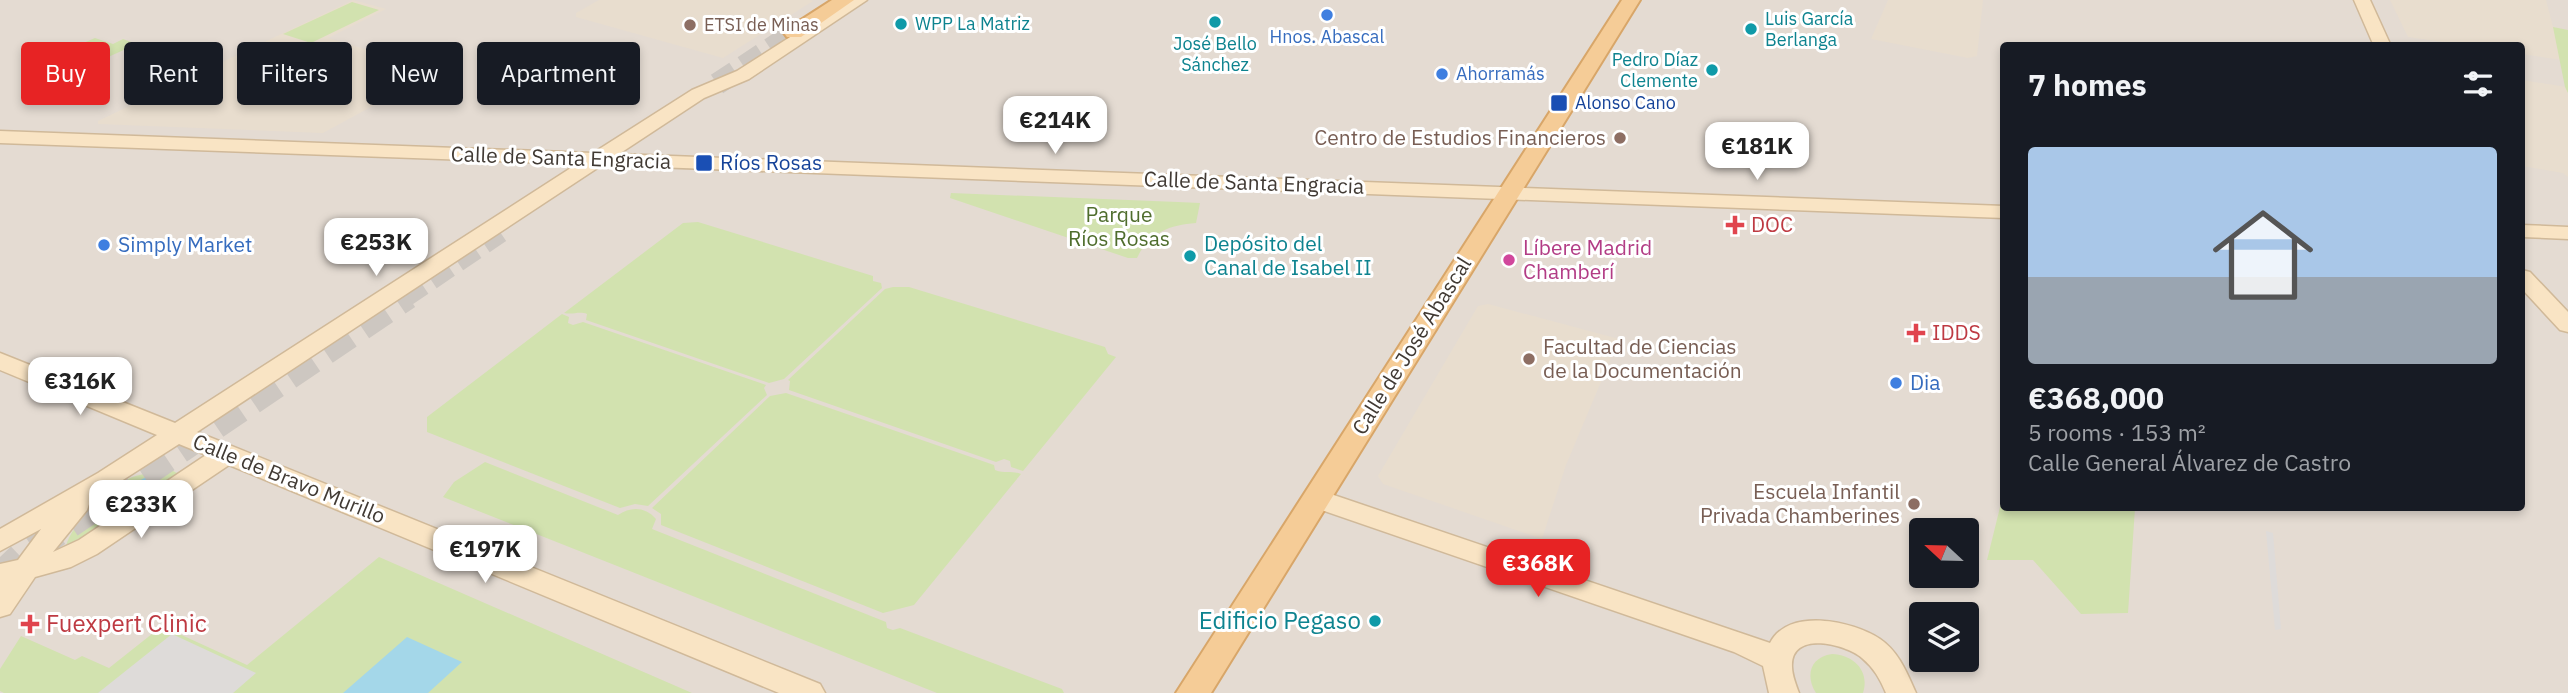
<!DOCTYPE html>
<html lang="en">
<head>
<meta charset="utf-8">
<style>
	body { margin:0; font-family:"IBM Plex Sans",sans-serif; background:#20242c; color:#f1f3f6; height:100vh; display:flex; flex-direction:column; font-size:26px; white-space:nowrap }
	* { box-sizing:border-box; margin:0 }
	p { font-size:23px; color:#9ea1a6 }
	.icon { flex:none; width:38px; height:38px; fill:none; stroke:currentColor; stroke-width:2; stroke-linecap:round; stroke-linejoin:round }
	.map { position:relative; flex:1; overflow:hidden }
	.side { position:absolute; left:2000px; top:42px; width:525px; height:469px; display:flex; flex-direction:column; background:#171b24; border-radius:7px; box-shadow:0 4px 10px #0003 }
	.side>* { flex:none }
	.guide { position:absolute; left:21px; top:42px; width:665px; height:63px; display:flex; gap:14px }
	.needle { width:46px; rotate:292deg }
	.fabs { position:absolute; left:1909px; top:518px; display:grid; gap:14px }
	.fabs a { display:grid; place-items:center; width:70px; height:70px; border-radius:7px; background:#171b24; box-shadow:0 4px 10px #0003; font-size:35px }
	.price { position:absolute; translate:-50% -60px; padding:0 16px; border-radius:14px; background:#fff; color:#222; font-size:23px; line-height:46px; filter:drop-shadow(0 2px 4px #0008) }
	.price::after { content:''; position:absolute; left:50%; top:42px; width:21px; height:16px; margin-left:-10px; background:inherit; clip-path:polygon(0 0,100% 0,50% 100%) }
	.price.current { background:#e72324; color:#fff }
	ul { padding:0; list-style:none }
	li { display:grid; align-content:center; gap:14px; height:371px; padding:0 28px }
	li+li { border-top:2px solid #363941 }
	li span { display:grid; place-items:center; height:217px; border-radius:7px; color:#555 }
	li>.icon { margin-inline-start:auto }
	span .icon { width:126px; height:126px; fill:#fffc; stroke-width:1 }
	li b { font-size:30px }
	h2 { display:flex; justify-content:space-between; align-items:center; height:84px; padding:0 28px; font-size:30px }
	.tag { padding:0 24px; border-radius:7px; background:#171b24; box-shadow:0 4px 10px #0003; font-size:24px; line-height:63px }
	.tag.current { background:#e72324; color:#fff }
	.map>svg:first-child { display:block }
	.residential { fill:#e4dbd2; fill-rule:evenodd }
	.education { fill:#e8ddce }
	.green { fill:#d2e2af }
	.parking { fill:#dedbd9 }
	.water { fill:#a4d7e9 }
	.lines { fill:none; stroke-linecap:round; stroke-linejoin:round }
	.primary-tunnel-far1 { stroke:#cdc7c1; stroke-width:22; stroke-dasharray:22 10; stroke-linecap:butt }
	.primary-tunnel { stroke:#cdc7c1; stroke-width:29; stroke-dasharray:29 15; stroke-linecap:butt }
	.secondary-casing { stroke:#d0b999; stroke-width:3 }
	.primary-casing { stroke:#d8a669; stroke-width:4 }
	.secondary { fill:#f9e4c4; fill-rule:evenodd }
	.primary { fill:#f5cc97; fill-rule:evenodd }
	.shop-dot { fill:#3f7fe0; stroke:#fff; stroke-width:2.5 }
	.culture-dot { fill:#0f9aa8; stroke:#fff; stroke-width:2.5 }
	.education-dot { fill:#8d6e63; stroke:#fff; stroke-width:2.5 }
	.transit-dot { fill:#1a4fb4; stroke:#fff; stroke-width:2.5 }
	.health-dot { fill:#e0444e; stroke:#fff; stroke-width:2.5 }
	.hotel-dot { fill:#d1479c; stroke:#fff; stroke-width:2.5 }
	.labels { text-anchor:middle; stroke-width:6; stroke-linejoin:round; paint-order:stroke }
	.far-culture-label { font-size:18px; fill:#0d838f; stroke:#fff; text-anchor:start }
	.far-education-label { font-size:18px; fill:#785e54; stroke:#fff; text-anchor:start }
	.far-shop-label { font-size:18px; fill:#366cbe; stroke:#fff }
	.far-transit-label { font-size:18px; fill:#164399; stroke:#fff; text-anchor:start }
	.education-label { font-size:21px; fill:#785e54; stroke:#fff; text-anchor:end }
	.street-label { font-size:21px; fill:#413a34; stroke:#fff }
	.transit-label { font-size:21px; fill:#164399; stroke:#fff; text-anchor:start }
	.park-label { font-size:21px; fill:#4f6d2d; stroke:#fff }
	.health-label { font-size:21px; fill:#be3a42; stroke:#fff; text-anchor:start }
	.culture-label { font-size:21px; fill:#0d838f; stroke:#fff; text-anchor:start }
	.shop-label { font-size:21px; fill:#366cbe; stroke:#fff; text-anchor:start }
	.hotel-label { font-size:21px; fill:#b23c85; stroke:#fff; text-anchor:start }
	.near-culture-label { font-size:24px; fill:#0d838f; stroke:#fff; text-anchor:end }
	.near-health-label { font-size:24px; fill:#be3a42; stroke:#fff; text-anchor:start }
</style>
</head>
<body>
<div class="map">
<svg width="2568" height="693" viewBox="0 0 2568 693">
	<rect width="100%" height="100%" fill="#f0eae4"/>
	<path class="residential" d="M 0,0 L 2568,0 L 2568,693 L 0,693 ZM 2004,46 L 2522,46 L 2522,508 L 2004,508 ZM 1922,530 L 1967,530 L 1967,576 L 1922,576 ZM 1922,614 L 1967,614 L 1967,660 L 1922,660 Z"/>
	<path class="education" d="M 353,0 L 386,9 L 328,38 L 437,71 L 323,133 L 98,124 L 98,121 Z
		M 599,0 L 810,0 L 813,1 L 723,58 L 576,17 L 576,13 Z
		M 1888,0 L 1983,0 L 1977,56 L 1968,58 L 1871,39 Z
		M 2390,0 L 2546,0 L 2553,27 L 2568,30 L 2568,177 L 2563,173 L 2522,166 L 2522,80 L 2566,87 L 2561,60 L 2522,54 L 2522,46 L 2465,45 L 2408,37 Z
		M 1488,304 L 1619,339 L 1566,465 L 1542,539 L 1383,484 L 1378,476 L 1478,306 Z"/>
	<path class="green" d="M 352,2 L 379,10 L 311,43 L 283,34 Z
		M 2553,27 L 2568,30 L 2568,93 L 2565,87 Z
		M 95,38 L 113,44 L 123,39 L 137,44 L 106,58 L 110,60 L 101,64 L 65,51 Z
		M 951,193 L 1178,202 L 1200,203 L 1196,223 C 1169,225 1149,233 1137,258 L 1128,258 L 950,198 Z
		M 698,222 L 873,276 L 873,281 L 881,283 L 882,288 L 784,379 L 769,383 L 586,320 L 587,314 C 579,311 573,315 564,313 L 683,223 Z
		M 893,287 L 909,287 L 1105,347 L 1108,354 L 1116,357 L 1023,471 L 1011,467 L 1010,461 L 1004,459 L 996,462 L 789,390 L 790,381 L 788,380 L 885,289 Z
		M 562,314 L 569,317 L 568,323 L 573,325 L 583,322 L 766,385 L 764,388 L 767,395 L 648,506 L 635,504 L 620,508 L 427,432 L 427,417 Z
		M 786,393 L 994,465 L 995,470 C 1005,474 1010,470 1021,474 L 914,605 L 883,613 L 661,525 L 661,514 L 652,508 L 770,396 Z
		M 485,462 L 618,515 C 631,506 646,507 656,519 L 652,529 L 886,622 L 887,628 L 893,630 L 900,628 L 1062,689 L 1064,693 L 937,693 L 443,497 L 454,482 Z
		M 171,470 L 185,477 L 66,546 C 71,524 108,490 128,479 C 139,473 158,473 171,470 Z
		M 2004,491 L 2004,508 L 2135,508 L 2128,613 L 2081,614 L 2033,560 L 1987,560 Z
		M 379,557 L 692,693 L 4,693 L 0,691 L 0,669 L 21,636 L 75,660 L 82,656 L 109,668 L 162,626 L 247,665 Z
		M 1832,654 C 1854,655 1870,671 1863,693 L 1816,693 C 1805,676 1810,657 1832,654 Z"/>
	<path class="parking" d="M 2266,531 L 2273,533 L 2281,629 L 2275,630 Z
		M 172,634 L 256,673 L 233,693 L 98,693 Z"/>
	<path class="water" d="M 146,477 L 150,481 L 161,480 L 166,485 L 115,515 L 112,512 L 106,515 L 101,510 L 103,508 L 100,503 Z
		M 407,637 L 462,662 L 428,693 L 343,693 Z"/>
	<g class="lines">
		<path class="primary-tunnel-far1" d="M 717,84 L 794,33
			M 404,297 L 500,232"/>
		<path class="primary-tunnel" d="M 0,577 L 23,555 L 407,295"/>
		<g class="secondary-casing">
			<path id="secondary" d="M 848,0 L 867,0 L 749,79 L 704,98 L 619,154 L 2004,206 L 2004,218 L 602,165 L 197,432 L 820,684 L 825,693 L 779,693 L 229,465 L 97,554 L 71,567 L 35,577 L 10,614 L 0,617 L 0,564 L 18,560 L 41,529 L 0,551 L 0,529 L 98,473 L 157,435 L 0,370 L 0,353 L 175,423 L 577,164 L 0,143 L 0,131 L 593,153 L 692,90 L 737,71 ZM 179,444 L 206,455 L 79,540 L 53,552 L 87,510 L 90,501 Z
				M 2354,0 L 2370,0 L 2391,46 L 2374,46 Z
				M 2522,225 L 2568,227 L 2568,239 L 2522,237 Z
				M 2522,270 L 2530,272 L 2568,312 L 2568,332 L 2560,330 L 2522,289 Z
				M 1316,489 L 1770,643 C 1788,607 1853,621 1880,639 C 1899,652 1907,673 1916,693 L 1886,693 C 1880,679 1874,668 1862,658 C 1846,644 1790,630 1792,667 C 1792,675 1796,685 1799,693 L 1769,693 L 1763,666 L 1734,652 L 1307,505 L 1303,498 L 1307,491 Z"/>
		</g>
		<g class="primary-casing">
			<path id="primary" d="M 832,0 L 854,0 L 801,37 L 787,37 L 784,33 L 787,29 Z
				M 1622,0 L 1640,0 L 1211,693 L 1176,693 Z"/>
		</g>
		<use href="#secondary" class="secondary"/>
		<use href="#primary" class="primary"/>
	</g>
	<g class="shop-dot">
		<circle cx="1327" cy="15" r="7"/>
		<circle cx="1442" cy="74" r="7"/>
		<circle cx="104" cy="245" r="7"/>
		<circle cx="1896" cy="383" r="7"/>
	</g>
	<g class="culture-dot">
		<circle cx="1215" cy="22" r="7"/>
		<circle cx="901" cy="24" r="7"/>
		<circle cx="1751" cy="29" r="7"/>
		<circle cx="1712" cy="70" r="7"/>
		<circle cx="1190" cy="256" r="7"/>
		<circle cx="1375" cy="621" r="7"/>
	</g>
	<g class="education-dot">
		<circle cx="690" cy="25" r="7"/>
		<circle cx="1620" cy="138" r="7"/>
		<circle cx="1529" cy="359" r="7"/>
		<circle cx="1914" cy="504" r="7"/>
	</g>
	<g class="transit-dot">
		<rect x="1550" y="94" width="18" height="18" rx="3.5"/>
		<rect x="695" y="154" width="18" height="18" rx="3.5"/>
	</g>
	<g class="health-dot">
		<path d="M1731.5 214.5h7v7h7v7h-7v7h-7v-7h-7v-7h7z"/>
		<path d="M1912.5 322.5h7v7h7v7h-7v7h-7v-7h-7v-7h7z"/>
		<path d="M26.5 613.5h7v7h7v7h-7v7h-7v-7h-7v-7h7z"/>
	</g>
	<circle class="hotel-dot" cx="1509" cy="260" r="7"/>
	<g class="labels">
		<g class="far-culture-label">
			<text x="1765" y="25">Luis García<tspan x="1765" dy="21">Berlanga</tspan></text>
			<text x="915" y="30">WPP La Matriz</text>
			<text x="1215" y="50" text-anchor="middle">José Bello<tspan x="1215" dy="21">Sánchez</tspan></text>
			<text x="1698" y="66" text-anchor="end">Pedro Díaz<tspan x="1698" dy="21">Clemente</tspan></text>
		</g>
		<g class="far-education-label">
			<text x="704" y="31">ETSI de Minas</text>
		</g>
		<g class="far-shop-label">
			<text x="1327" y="43">Hnos. Abascal</text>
			<text x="1456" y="80" text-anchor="start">Ahorramás</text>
		</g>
		<g class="far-transit-label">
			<text x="1575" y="109">Alonso Cano</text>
		</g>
		<g class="education-label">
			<text x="1606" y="145">Centro de Estudios Financieros</text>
			<text x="1543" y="354" text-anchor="start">Facultad de Ciencias<tspan x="1543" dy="24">de la Documentación</tspan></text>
			<text x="1900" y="499">Escuela Infantil<tspan x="1900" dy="24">Privada Chamberines</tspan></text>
		</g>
		<g class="street-label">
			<text transform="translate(561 158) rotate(2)" y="7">Calle de Santa Engracia</text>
			<text transform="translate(1254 183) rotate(2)" y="7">Calle de Santa Engracia</text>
			<text transform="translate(1412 346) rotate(-58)" y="7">Calle de José Abascal</text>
			<text transform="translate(289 479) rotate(22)" y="7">Calle de Bravo Murillo</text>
		</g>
		<g class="transit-label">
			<text x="720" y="170">Ríos Rosas</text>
		</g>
		<g class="park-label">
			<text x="1119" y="222">Parque<tspan x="1119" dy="24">Ríos Rosas</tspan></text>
		</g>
		<g class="health-label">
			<text x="1751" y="232">DOC</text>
			<text x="1932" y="340">IDDS</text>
		</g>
		<g class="culture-label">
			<text x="1204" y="251">Depósito del<tspan x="1204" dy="24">Canal de Isabel II</tspan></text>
		</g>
		<g class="shop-label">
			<text x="118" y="252">Simply Market</text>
			<text x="1910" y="390">Dia</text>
		</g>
		<g class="hotel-label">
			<text x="1523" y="255">Líbere Madrid<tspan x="1523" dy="24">Chamberí</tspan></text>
		</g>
		<g class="near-culture-label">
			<text x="1361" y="629">Edificio Pegaso</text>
		</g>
		<g class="near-health-label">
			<text x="46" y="632">Fuexpert Clinic</text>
		</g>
	</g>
</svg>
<div class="fabs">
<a><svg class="needle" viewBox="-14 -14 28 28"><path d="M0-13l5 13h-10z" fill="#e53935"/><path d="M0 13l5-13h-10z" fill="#9ea1a6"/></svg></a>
<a><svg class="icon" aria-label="layers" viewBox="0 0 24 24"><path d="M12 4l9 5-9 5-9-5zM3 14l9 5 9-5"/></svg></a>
</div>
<b class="price" style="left:1055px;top:156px">€214K</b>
<b class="price" style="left:1757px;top:182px">€181K</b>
<b class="price" style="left:376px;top:278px">€253K</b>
<b class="price" style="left:80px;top:417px">€316K</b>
<b class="price" style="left:141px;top:540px">€233K</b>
<b class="price" style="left:485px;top:585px">€197K</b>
<b class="price current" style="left:1538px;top:599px">€368K</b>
<div class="guide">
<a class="tag current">Buy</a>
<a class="tag">Rent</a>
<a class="tag">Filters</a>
<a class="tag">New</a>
<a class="tag">Apartment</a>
</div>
<section class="side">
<h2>7 homes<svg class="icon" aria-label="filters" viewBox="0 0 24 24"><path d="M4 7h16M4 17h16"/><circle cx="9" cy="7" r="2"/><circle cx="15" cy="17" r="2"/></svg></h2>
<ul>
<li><span style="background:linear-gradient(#a9c7e8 60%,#9aa5b1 0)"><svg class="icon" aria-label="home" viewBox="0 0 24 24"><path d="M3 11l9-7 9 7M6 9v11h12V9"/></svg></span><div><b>€368,000</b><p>5 rooms · 153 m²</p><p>Calle General Álvarez de Castro</p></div></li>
</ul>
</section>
</div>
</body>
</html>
